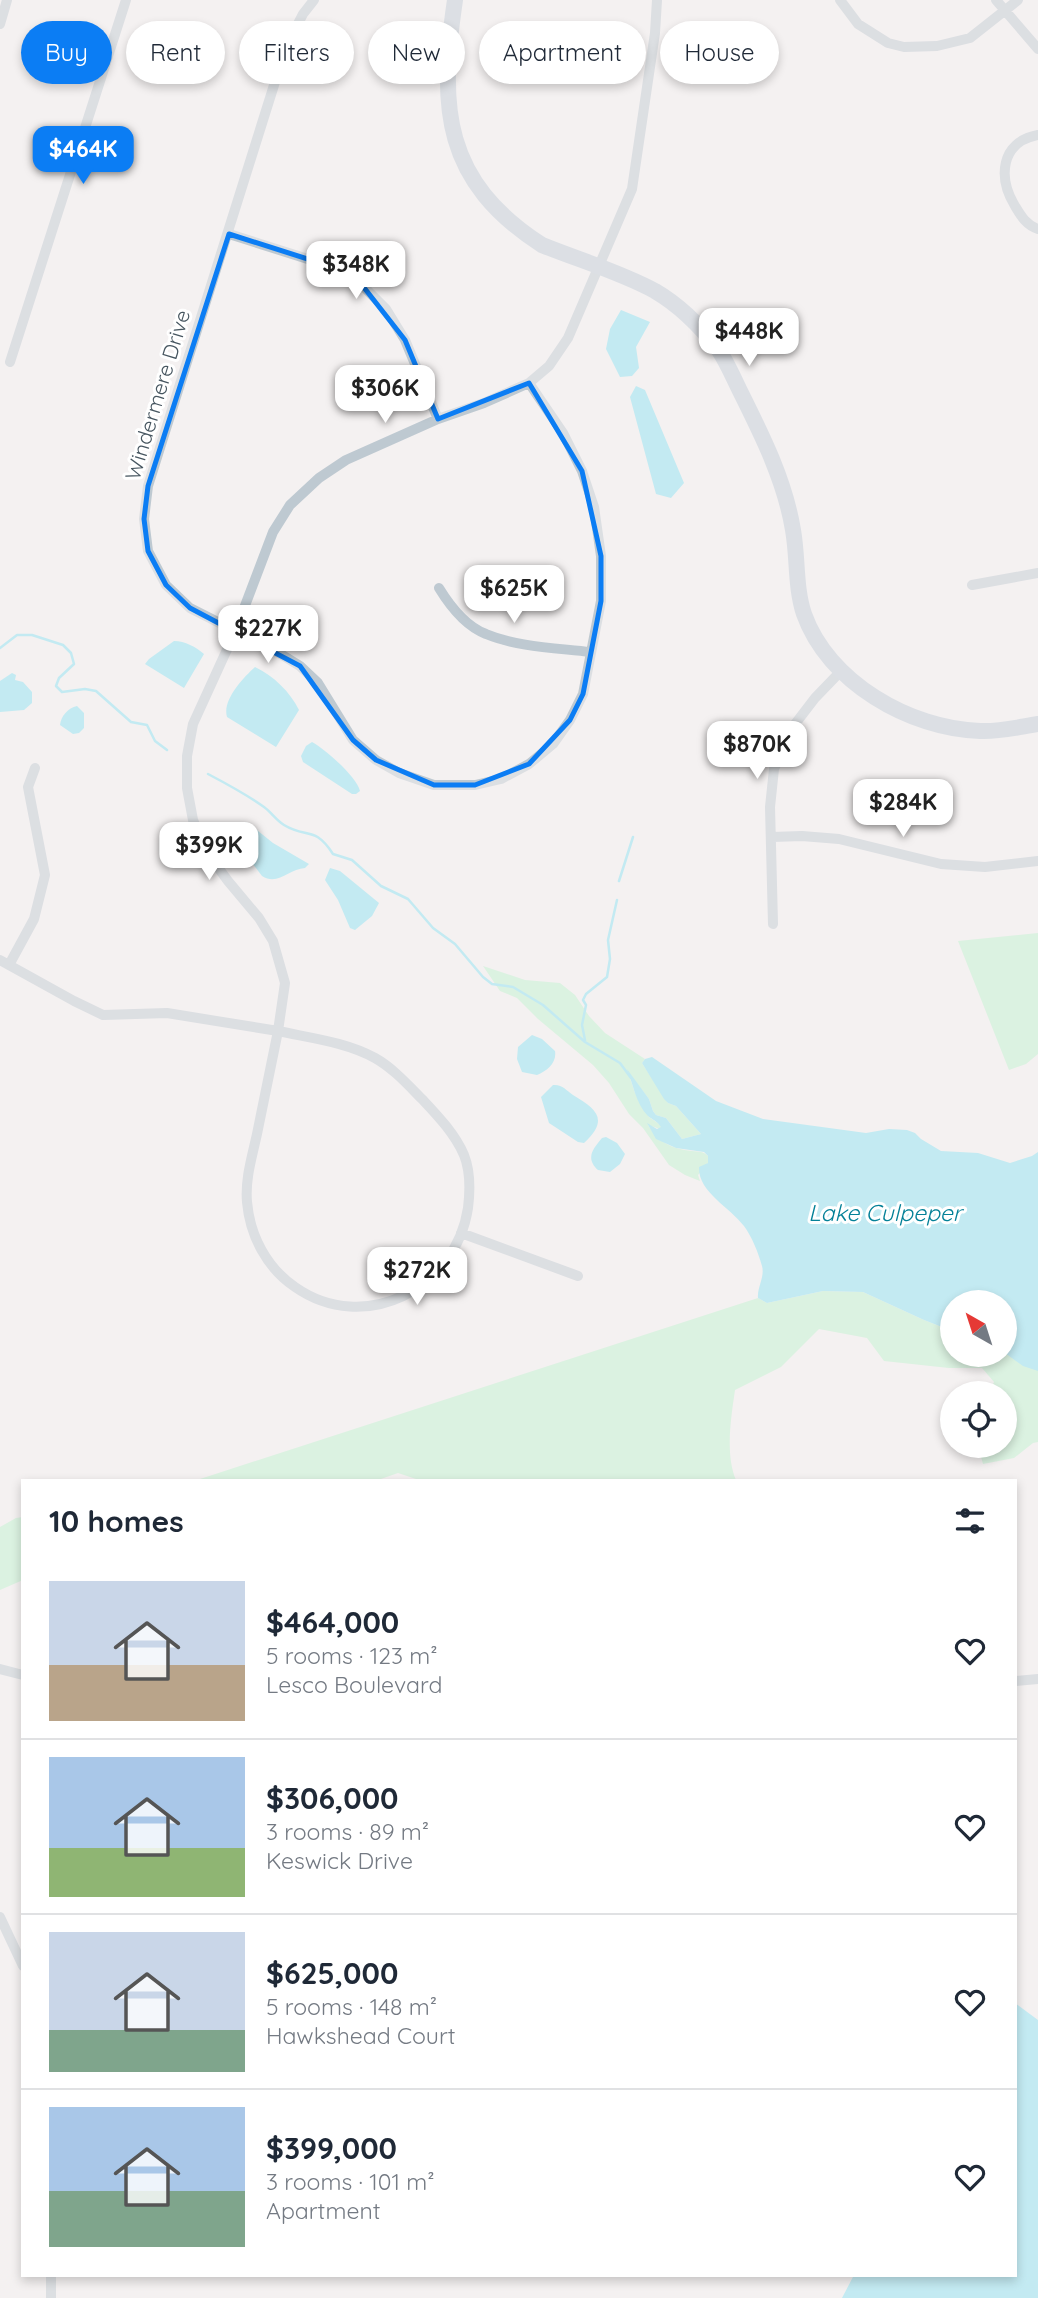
<!DOCTYPE html>
<html lang="en">
<head>
<meta charset="utf-8">
<style>
	body { margin:0; font-family:Quicksand,sans-serif; background:#f2f2f3; color:#1f2937; height:100vh; display:flex; flex-direction:column; font-size:26px; white-space:nowrap }
	* { box-sizing:border-box; margin:0 }
	p { font-size:23px; color:#747a83 }
	.icon { flex:none; width:38px; height:38px; fill:none; stroke:currentColor; stroke-width:2; stroke-linecap:round; stroke-linejoin:round }
	.map { position:relative; flex:1; overflow:hidden }
	.sheet { position:absolute; left:21px; top:1479px; width:996px; height:798px; display:flex; flex-direction:column; background:#fff; border-radius:0px; box-shadow:0 4px 10px #0003 }
	.sheet>* { flex:none }
	.guide { position:absolute; left:21px; top:21px; width:998px; height:63px; display:flex; gap:14px }
	.needle { width:46px; rotate:321deg }
	.tools { position:absolute; left:940px; top:1290px; display:grid; gap:14px }
	.tools a { display:grid; place-items:center; width:77px; height:77px; border-radius:50%; background:#fff; box-shadow:0 4px 10px #0003; font-size:35px }
	.price { position:absolute; translate:-50% -60px; padding:0 16px; border-radius:14px; background:#fff; color:#222; font-size:23px; line-height:46px; filter:drop-shadow(0 2px 4px #0008) }
	.price::after { content:''; position:absolute; left:50%; top:42px; width:21px; height:16px; margin-left:-10px; background:inherit; clip-path:polygon(0 0,100% 0,50% 100%) }
	.price.current { background:#0b7df4; color:#fff }
	ul { padding:0; list-style:none }
	li { display:flex; align-items:center; gap:21px; height:175px; padding:0 28px }
	li+li { border-top:2px solid #e0e1e3 }
	li span { display:grid; place-items:center; flex:none; width:196px; height:140px; border-radius:0px; color:#555 }
	li>.icon { margin-inline-start:auto }
	span .icon { width:84px; height:84px; fill:#fffc; stroke-width:1 }
	li b { font-size:30px }
	h2 { display:flex; justify-content:space-between; align-items:center; height:84px; padding:0 28px; font-size:30px }
	.tag { padding:0 24px; border-radius:32px; background:#fff; box-shadow:0 4px 10px #0003; font-size:24px; line-height:63px }
	.tag.current { background:#0b7df4; color:#fff }
	.map>svg:first-child { display:block }
	.green { fill:#bdf3cf }
	.water { fill:#87e3f3 }
	.lines { fill:none; stroke-linecap:round; stroke-linejoin:round }
	.stream { stroke:#87e3f3; stroke-width:2.5 }
	.street { stroke:#bec9d1; stroke-width:10 }
	.secondary { stroke:#becbd6; stroke-width:16 }
	.marked { fill:none; stroke:#0b7df4; stroke-width:5; stroke-linejoin:round }
	.labels { text-anchor:middle; stroke-width:6; stroke-linejoin:round; paint-order:stroke }
	.street-label { font-size:21px; fill:#475660; stroke:#fff }
	.water-label { font-size:23px; font-style:italic; fill:#048198; stroke:#fff }
</style>
</head>
<body>
<div class="map">
<svg width="1038" height="2298" viewBox="0 0 1038 2298">
	<rect width="100%" height="100%" fill="#f4f1f1"/>
	<path class="green" d="M 1038,933 L 1038,1054 L 1026,1064 L 1009,1070 L 958,941 Z
		M 483,966 L 525,980 L 560,983 L 575,995 L 589,1016 L 605,1033 L 645,1059 L 642,1063 L 668,1103 L 676,1106 L 701,1134 L 682,1139 L 666,1118 L 656,1115 L 653,1111 L 649,1099 L 628,1072 L 635,1093 L 649,1117 L 662,1126 L 660,1129 L 648,1125 C 658,1142 672,1149 692,1151 C 700,1152 703,1151 708,1156 L 708,1163 L 698,1175 L 700,1181 L 685,1175 L 669,1165 L 643,1128 L 629,1114 L 609,1083 L 593,1065 L 538,1019 L 517,998 L 500,991 Z
		M 823,1291 L 863,1292 L 924,1320 L 952,1331 L 952,1354 L 1004,1354 L 1005,1352 L 1038,1370 L 1038,1442 L 1033,1443 L 1014,1458 L 983,1464 L 978,1446 L 1004,1446 L 1004,1393 L 989,1393 L 994,1382 L 982,1368 L 949,1368 L 884,1361 L 867,1338 L 819,1329 L 781,1367 L 735,1390 C 731,1418 725,1454 736,1480 L 419,1480 L 398,1473 L 378,1480 L 197,1480 L 758,1298 L 767,1303 Z
		M 23,1517 L 23,1580 L 0,1590 L 0,1527 L 16,1518 Z"/>
	<path class="water" d="M 621,310 L 650,322 L 636,347 L 639,368 L 632,376 L 620,377 L 606,349 L 610,329 Z
		M 636,386 L 645,390 L 684,483 L 671,498 L 656,494 L 630,397 Z
		M 174,641 C 185,641 196,647 204,654 L 184,688 L 145,664 L 149,659 Z
		M 255,667 C 274,676 290,692 299,710 L 276,747 L 227,717 C 222,700 243,678 255,667 Z
		M 12,673 L 16,675 L 15,680 L 23,682 L 32,692 L 32,703 L 24,710 L 0,712 L 0,681 Z
		M 77,706 L 84,713 L 84,728 L 79,733 L 73,734 L 60,725 C 61,716 68,708 77,706 Z
		M 312,742 C 325,749 357,777 360,791 L 356,794 L 352,794 L 303,762 L 301,756 L 306,746 Z
		M 244,822 L 248,823 L 273,843 L 309,864 L 305,868 C 289,869 278,886 262,876 L 233,838 L 236,828 Z
		M 330,868 L 340,871 L 379,903 L 372,916 L 355,930 L 350,928 L 338,900 L 325,880 Z
		M 532,1035 L 542,1039 L 555,1051 C 557,1063 547,1071 537,1075 L 522,1072 L 517,1059 L 518,1047 Z
		M 652,1057 L 716,1101 L 763,1119 L 866,1133 L 889,1129 L 907,1130 L 915,1133 L 921,1139 L 941,1151 L 978,1153 L 1010,1163 L 1032,1156 L 1038,1152 L 1038,1371 L 1023,1366 L 1005,1353 L 1004,1302 L 952,1302 L 952,1331 L 924,1320 L 863,1292 L 823,1291 L 767,1303 L 758,1298 C 757,1287 765,1277 762,1266 C 758,1252 752,1237 744,1226 C 730,1207 698,1192 699,1167 L 708,1163 L 708,1156 L 704,1152 L 676,1148 L 656,1139 L 647,1123 L 657,1129 L 661,1127 C 657,1121 653,1120 648,1116 C 636,1104 633,1084 627,1069 L 649,1099 L 653,1111 L 656,1115 L 666,1118 L 682,1139 L 701,1134 L 676,1106 L 668,1103 L 664,1099 L 642,1063 L 645,1059 Z
		M 553,1085 C 562,1084 566,1090 573,1095 C 596,1109 610,1119 584,1143 L 578,1142 L 549,1123 L 541,1097 Z
		M 606,1137 L 617,1143 L 625,1154 L 620,1164 L 610,1172 L 598,1170 C 585,1158 593,1149 602,1138 Z
		M 1015,2003 L 1038,2020 L 1038,2298 L 842,2298 L 854,2275 L 1015,2275 Z"/>
	<g class="lines">
		<path class="stream" d="M 0,648 L 17,635 L 32,635 L 63,645 L 71,653 L 74,664 L 59,678 L 56,686 L 62,692 L 85,689 L 96,691 L 131,722 L 147,725 L 155,741 L 167,750
			M 208,774 C 227,784 246,794 264,807 C 271,812 276,820 284,825 C 307,839 314,825 333,854 L 352,860 L 381,886 L 408,899 L 433,928 L 455,944 L 483,977 L 492,984 L 513,987 L 543,1005 L 585,1042 L 620,1063 L 631,1078
			M 619,881 L 633,837
			M 585,1040 L 582,1025 L 586,1005 L 583,1000 L 586,994 L 607,977 L 610,959 L 608,940 L 617,900"/>
		<path class="street" d="M 314,0 L 303,14 L 286,47 L 148,486 L 144,519 L 148,551 L 166,585 L 190,608 L 279,653 L 300,666 L 318,683 L 353,740 L 376,760 L 399,773 L 434,785 L 475,785 L 501,779 L 529,764 L 553,744 L 570,720 L 583,694 L 601,601 L 601,556 L 594,507 L 582,471 L 563,433 L 529,383
			M 840,0 L 858,24 L 888,43 L 904,47 L 937,46 L 970,38 L 1018,0
			M 996,0 L 1038,49
			M 0,24 L 7,0
			M 1038,135 C 1000,142 998,178 1015,206 C 1021,216 1026,225 1038,229
			M 229,234 L 336,268 L 362,285 L 386,309 L 405,340 L 438,419
			M 10,362 L 126,0
			M 972,585 L 1038,573
			M 439,588 C 450,606 465,626 486,634 C 517,647 557,648 590,652
			M 772,837 L 802,836 L 839,839 L 941,864 L 985,867 L 1038,861
			M 773,924 L 770,807 L 774,769 L 792,728 L 815,698 L 841,671
			M 0,960 L 74,1001 L 103,1015 L 167,1013 L 278,1031 L 285,983 L 273,941 L 259,918 L 228,881 L 206,851 L 193,820 L 187,788 L 187,756 L 193,724 L 235,632 L 273,532 L 290,505 L 319,478 L 346,460 L 438,419 L 484,403 L 529,383 L 549,366 L 568,338 L 632,189 L 655,33 L 657,0
			M 9,965 L 34,919 L 45,875 L 28,787 L 35,768
			M 278,1031 C 310,1038 346,1042 375,1058 C 393,1068 409,1086 423,1100 C 438,1116 455,1134 464,1155 C 470,1170 470,1192 468,1208 C 456,1288 365,1336 295,1287 C 267,1268 250,1236 247,1202 C 245,1179 252,1157 257,1134 C 264,1100 271,1065 278,1031 Z
			M 461,1233 L 578,1276
			M 0,1669 L 23,1675
			M 1015,1681 L 1038,1679
			M 0,1917 L 23,1966
			M 51,2298 L 51,2275"/>
		<path class="secondary" d="M 455,0 C 439,108 443,181 542,245 C 579,260 620,272 655,291 C 679,305 701,327 718,349 C 727,362 733,377 740,391 C 762,435 785,481 793,530 C 798,558 795,587 804,614 C 828,682 910,729 980,731 C 1000,732 1019,727 1038,724"/>
	</g>
	<path d="M0 0H1038V2298H0ZM 229,234 L 336,268 L 362,285 L 405,340 L 438,419 L 529,383 L 582,471 L 601,556 L 601,601 L 583,694 L 570,720 L 529,764 L 475,785 L 434,785 L 376,760 L 353,740 L 300,666 L 190,608 L 166,585 L 148,551 L 144,519 L 148,486 Z" fill="#f4f1f1" fill-opacity=".55" fill-rule="evenodd"/>
	<path class="marked" d="M 229,234 L 336,268 L 362,285 L 405,340 L 438,419 L 529,383 L 582,471 L 601,556 L 601,601 L 583,694 L 570,720 L 529,764 L 475,785 L 434,785 L 376,760 L 353,740 L 300,666 L 190,608 L 166,585 L 148,551 L 144,519 L 148,486 Z"/>
	<g class="labels">
		<g class="street-label">
			<text transform="translate(158 395) rotate(-73)" y="7">Windermere Drive</text>
		</g>
		<g class="water-label">
			<text x="885" y="1221">Lake Culpeper</text>
		</g>
	</g>
</svg>
<div class="tools">
<a><svg class="needle" viewBox="-14 -14 28 28"><path d="M0-13l5 13h-10z" fill="#e53935"/><path d="M0 13l5-13h-10z" fill="#747a83"/></svg></a>
<a><svg class="icon" aria-label="locate" viewBox="0 0 24 24"><circle cx="12" cy="12" r="6"/><path d="M12 2v4M12 18v4M2 12h4M18 12h4"/></svg></a>
</div>
<b class="price current" style="left:83px;top:186px">$464K</b>
<b class="price" style="left:356px;top:301px">$348K</b>
<b class="price" style="left:749px;top:368px">$448K</b>
<b class="price" style="left:385px;top:425px">$306K</b>
<b class="price" style="left:514px;top:625px">$625K</b>
<b class="price" style="left:268px;top:665px">$227K</b>
<b class="price" style="left:757px;top:781px">$870K</b>
<b class="price" style="left:903px;top:839px">$284K</b>
<b class="price" style="left:209px;top:882px">$399K</b>
<b class="price" style="left:417px;top:1307px">$272K</b>
<div class="guide">
<a class="tag current">Buy</a>
<a class="tag">Rent</a>
<a class="tag">Filters</a>
<a class="tag">New</a>
<a class="tag">Apartment</a>
<a class="tag">House</a>
</div>
<section class="sheet">
<h2>10 homes<svg class="icon" aria-label="filters" viewBox="0 0 24 24"><path d="M4 7h16M4 17h16"/><circle cx="9" cy="7" r="2"/><circle cx="15" cy="17" r="2"/></svg></h2>
<ul>
<li><span style="background:linear-gradient(#c9d6e8 60%,#b9a48a 0)"><svg class="icon" aria-label="home" viewBox="0 0 24 24"><path d="M3 11l9-7 9 7M6 9v11h12V9"/></svg></span><div><b>$464,000</b><p>5 rooms · 123 m²</p><p>Lesco Boulevard</p></div><svg class="icon" aria-label="heart" viewBox="0 0 24 24"><path d="M12 20l-8-8c-3-5 5-10 8-4 3-6 11-1 8 4z"/></svg></li>
<li><span style="background:linear-gradient(#a9c7e8 65%,#8fb573 0)"><svg class="icon" aria-label="home" viewBox="0 0 24 24"><path d="M3 11l9-7 9 7M6 9v11h12V9"/></svg></span><div><b>$306,000</b><p>3 rooms · 89 m²</p><p>Keswick Drive</p></div><svg class="icon" aria-label="heart" viewBox="0 0 24 24"><path d="M12 20l-8-8c-3-5 5-10 8-4 3-6 11-1 8 4z"/></svg></li>
<li><span style="background:linear-gradient(#c9d6e8 70%,#7fa58c 0)"><svg class="icon" aria-label="home" viewBox="0 0 24 24"><path d="M3 11l9-7 9 7M6 9v11h12V9"/></svg></span><div><b>$625,000</b><p>5 rooms · 148 m²</p><p>Hawkshead Court</p></div><svg class="icon" aria-label="heart" viewBox="0 0 24 24"><path d="M12 20l-8-8c-3-5 5-10 8-4 3-6 11-1 8 4z"/></svg></li>
<li><span style="background:linear-gradient(#a9c7e8 60%,#7fa58c 0)"><svg class="icon" aria-label="home" viewBox="0 0 24 24"><path d="M3 11l9-7 9 7M6 9v11h12V9"/></svg></span><div><b>$399,000</b><p>3 rooms · 101 m²</p><p>Apartment</p></div><svg class="icon" aria-label="heart" viewBox="0 0 24 24"><path d="M12 20l-8-8c-3-5 5-10 8-4 3-6 11-1 8 4z"/></svg></li>
</ul>
</section>
</div>
</body>
</html>
